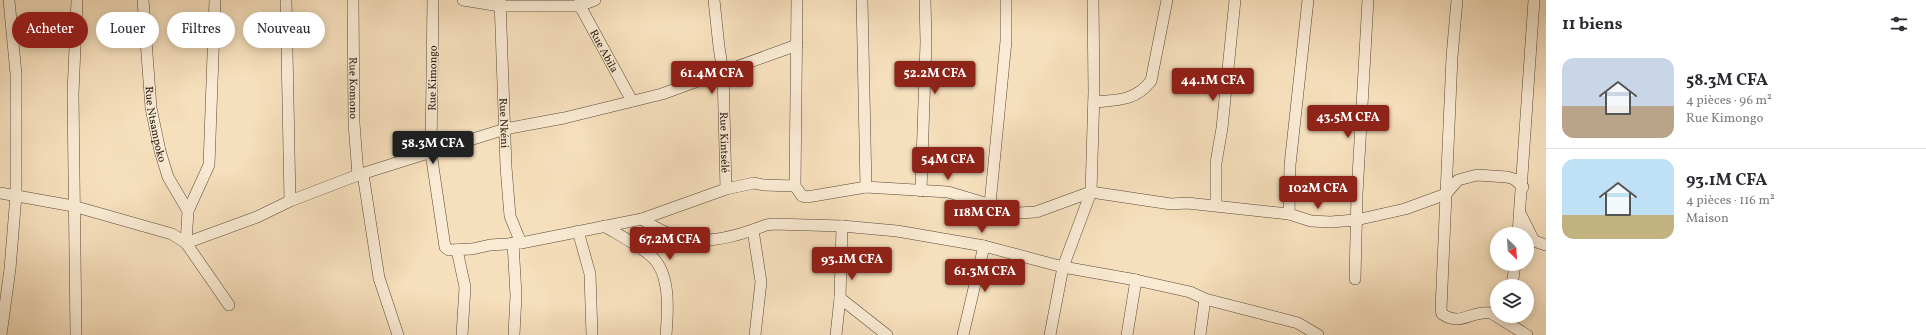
<!DOCTYPE html>
<html lang="fr">
<head>
<meta charset="utf-8">
<style>
	body { margin:0; font-family:Vollkorn,serif; background:#f2f2f3; color:#2b2b33; height:100vh; display:flex; flex-direction:column; font-size:15px; white-space:nowrap }
	* { box-sizing:border-box; margin:0 }
	p { font-size:13px; color:#7c7c81 }
	.icon { flex:none; width:22px; height:22px; fill:none; stroke:currentColor; stroke-width:2; stroke-linecap:round; stroke-linejoin:round }
	.map { position:relative; flex:1; overflow:hidden }
	.side { display:flex; flex-direction:column; background:#fff; width:380px }
	.side>* { flex:none }
	.hud { position:absolute; left:12px; top:12px; width:380px; height:36px; display:flex; gap:8px }
	.needle { width:26px; rotate:155deg }
	.buttons { position:absolute; left:1490px; top:227px; display:grid; gap:8px }
	.buttons a { display:grid; place-items:center; width:44px; height:44px; border-radius:50%; background:#fff; box-shadow:0 2px 10px #0003; font-size:20px }
	.price { position:absolute; translate:-50% -34px; padding:0 9px; border-radius:4px; background:#8f2418; color:#fff; font-size:13px; line-height:26px; filter:drop-shadow(0 1px 2px #0008) }
	.price::after { content:''; position:absolute; left:50%; top:24px; width:12px; height:9px; margin-left:-6px; background:inherit; clip-path:polygon(0 0,100% 0,50% 100%) }
	.price.current { background:#222; color:#fff }
	ul { padding:0; list-style:none }
	li { display:flex; align-items:center; gap:12px; height:100px; padding:0 16px }
	li+li { border-top:1px solid #e1e1e2 }
	li span { display:grid; place-items:center; flex:none; width:112px; height:80px; border-radius:12px; color:#555 }
	li>.icon { margin-inline-start:auto }
	span .icon { width:48px; height:48px; fill:#fffc; stroke-width:1 }
	li b { font-size:17px }
	h2 { display:flex; justify-content:space-between; align-items:center; height:48px; padding:0 16px; font-size:17px }
	.chip { padding:0 14px; border-radius:18px; background:#fff; box-shadow:0 2px 10px #0003; font-size:14px; line-height:36px }
	.chip.current { background:#8f2418; color:#fff }
	main { display:flex; flex:1; min-height:0 }
	.map>svg:first-child { display:block }
	.lines { fill:none; stroke-linecap:round; stroke-linejoin:round }
	.street-casing { stroke:#574837; stroke-width:12 }
	.street { stroke:#f9ead3; stroke-width:11 }
	.labels { text-anchor:middle; stroke-width:3; stroke-linejoin:round; paint-order:stroke }
	.street-label { font-size:11px; fill:#22160b; stroke:#f9ead3 }
</style>
</head>
<body>
<main>
<div class="map">
<svg width="1546" height="335" viewBox="0 0 1546 335">
	<rect width="100%" height="100%" fill="#f6dfbc"/>
	<filter id="stains"><feTurbulence type="fractalNoise" baseFrequency=".005" numOctaves="4"/><feColorMatrix values="0 0 0 0 .2 0 0 0 0 .09 0 0 0 0 .02 0 0 0 .5 -.17"/></filter>
	<radialGradient id="worn" r=".72"><stop offset=".6" stop-color="#630" stop-opacity="0"/><stop offset="1" stop-color="#630" stop-opacity=".3"/></radialGradient>
	<g class="lines">
		<g class="street-casing">
			<g id="street">
				<path id="s1" d="M 143,0 L 151,108 L 160,151 L 168,177 L 188,211 L 186,243 L 229,305"/>
				<path d="M 286,0 L 290,201"/>
				<path id="s2" d="M 353,0 L 354,123 L 358,175"/>
				<path d="M 433,0 L 431,153 L 445,247 L 449,250 L 472,249 L 490,245 L 521,243 L 642,219 L 726,189 L 754,183 L 763,185 L 795,186"/>
				<path d="M 463,0 L 500,6 L 580,6 L 595,0"/>
				<path id="s3" d="M 500,0 L 506,167 L 510,216 L 521,243"/>
				<path id="s4" d="M 714,0 L 719,47 L 723,72 L 726,189"/>
				<path d="M 797,0 L 795,186 L 802,196 L 807,197 L 866,187 L 948,192 L 1018,213 L 1036,212 L 1091,192 L 1171,204 L 1187,203 L 1289,214 L 1311,221 L 1330,222 L 1356,220 L 1405,209 L 1446,194 L 1458,180 L 1477,175 L 1507,177 L 1514,179 L 1523,187"/>
				<path d="M 862,0 L 866,187"/>
				<path d="M 1457,0 L 1452,57 L 1441,309 L 1442,314 C 1462,327 1470,310 1491,313 L 1527,335"/>
				<path id="s5" d="M 580,1 L 580,6 L 632,101"/>
				<path d="M 1094,102 C 1118,100 1135,101 1151,81 L 1167,0"/>
				<path d="M 363,174 L 379,278 L 398,335"/>
				<path d="M 921,191 L 926,42 L 925,0"/>
				<path d="M 0,193 L 73,206 L 172,234 L 186,243 L 257,217 L 290,201 L 358,175 L 505,129 L 564,118 L 662,94 L 797,45"/>
				<path d="M 990,204 L 1006,41 L 1006,0"/>
				<path d="M 1216,205 L 1216,163 L 1222,128 L 1235,0"/>
				<path d="M 188,211 L 209,165 L 215,0"/>
				<path d="M 1289,214 L 1290,165 L 1308,0"/>
				<path d="M 1521,215 L 1534,241 L 1546,245"/>
				<path d="M 642,219 C 685,249 720,243 766,225 L 774,224 L 842,226 L 897,231 L 984,246 L 1063,267 L 1136,280 L 1190,292 L 1205,299 L 1298,323 L 1318,335"/>
				<path d="M 604,226 C 619,235 637,244 651,256 C 671,273 668,311 666,335"/>
				<path d="M 753,230 L 761,282 L 755,335"/>
				<path d="M 578,231 L 590,274 L 592,335"/>
				<path d="M 1518,234 L 1534,0"/>
				<path d="M 513,243 L 516,295 L 514,335"/>
				<path d="M 457,250 L 465,287 L 462,335"/>
				<path d="M 1355,279 L 1357,194 L 1368,0"/>
				<path d="M 1512,286 L 1515,264"/>
				<path d="M 840,298 L 887,335"/>
				<path d="M 1,335 L 10,269 L 16,195 L 16,74 L 9,0"/>
				<path d="M 76,335 L 73,94 L 77,0"/>
				<path d="M 836,335 L 840,298 L 842,226"/>
				<path d="M 963,335 L 984,246"/>
				<path d="M 1050,335 L 1063,267 L 1091,192 L 1094,92 L 1093,0"/>
				<path d="M 1127,335 L 1136,280"/>
				<path d="M 1200,335 L 1205,299"/>
			</g>
		</g>
		<use href="#street" class="street"/>
	</g>
	<g class="labels">
		<g class="street-label">
			<text dy="4" stroke="none"><textPath href="#s5" startOffset="56">Rue Abila</textPath></text>
			<text transform="translate(432 78) rotate(-89)" y="4">Rue Kimongo</text>
			<text dy="4" stroke="none"><textPath href="#s2" startOffset="88">Rue Komono</textPath></text>
			<text dy="4" stroke="none"><textPath href="#s3" startOffset="123">Rue Nkéni</textPath></text>
			<text dy="4" stroke="none"><textPath href="#s1" startOffset="125">Rue Ntsampoko</textPath></text>
			<text dy="4" stroke="none"><textPath href="#s4" startOffset="143">Rue Kintsélé</textPath></text>
		</g>
	</g>
	<rect width="100%" height="100%" filter="url(#stains)"/>
	<rect width="100%" height="100%" fill="url(#worn)"/>
</svg>
<div class="buttons">
<a><svg class="needle" viewBox="-14 -14 28 28"><path d="M0-13l5 13h-10z" fill="#e53935"/><path d="M0 13l5-13h-10z" fill="#7c7c81"/></svg></a>
<a><svg class="icon" aria-label="layers" viewBox="0 0 24 24"><path d="M12 4l9 5-9 5-9-5zM3 14l9 5 9-5"/></svg></a>
</div>
<b class="price" style="left:712px;top:95px">61.4M CFA</b>
<b class="price" style="left:935px;top:95px">52.2M CFA</b>
<b class="price" style="left:1213px;top:102px">44.1M CFA</b>
<b class="price" style="left:1348px;top:139px">43.5M CFA</b>
<b class="price current" style="left:433px;top:165px">58.3M CFA</b>
<b class="price" style="left:948px;top:181px">54M CFA</b>
<b class="price" style="left:1318px;top:210px">102M CFA</b>
<b class="price" style="left:982px;top:234px">118M CFA</b>
<b class="price" style="left:670px;top:261px">67.2M CFA</b>
<b class="price" style="left:852px;top:281px">93.1M CFA</b>
<b class="price" style="left:985px;top:293px">61.3M CFA</b>
<div class="hud">
<a class="chip current">Acheter</a>
<a class="chip">Louer</a>
<a class="chip">Filtres</a>
<a class="chip">Nouveau</a>
</div>
</div>
<section class="side">
<h2>11 biens<svg class="icon" aria-label="filters" viewBox="0 0 24 24"><path d="M4 7h16M4 17h16"/><circle cx="9" cy="7" r="2"/><circle cx="15" cy="17" r="2"/></svg></h2>
<ul>
<li><span style="background:linear-gradient(#c9d6e8 60%,#b9a48a 0)"><svg class="icon" aria-label="home" viewBox="0 0 24 24"><path d="M3 11l9-7 9 7M6 9v11h12V9"/></svg></span><div><b>58.3M CFA</b><p>4 pièces · 96 m²</p><p>Rue Kimongo</p></div></li>
<li><span style="background:linear-gradient(#bfe0f5 70%,#c2b280 0)"><svg class="icon" aria-label="home" viewBox="0 0 24 24"><path d="M3 11l9-7 9 7M6 9v11h12V9"/></svg></span><div><b>93.1M CFA</b><p>4 pièces · 116 m²</p><p>Maison</p></div></li>
</ul>
</section>
</main>
</body>
</html>
